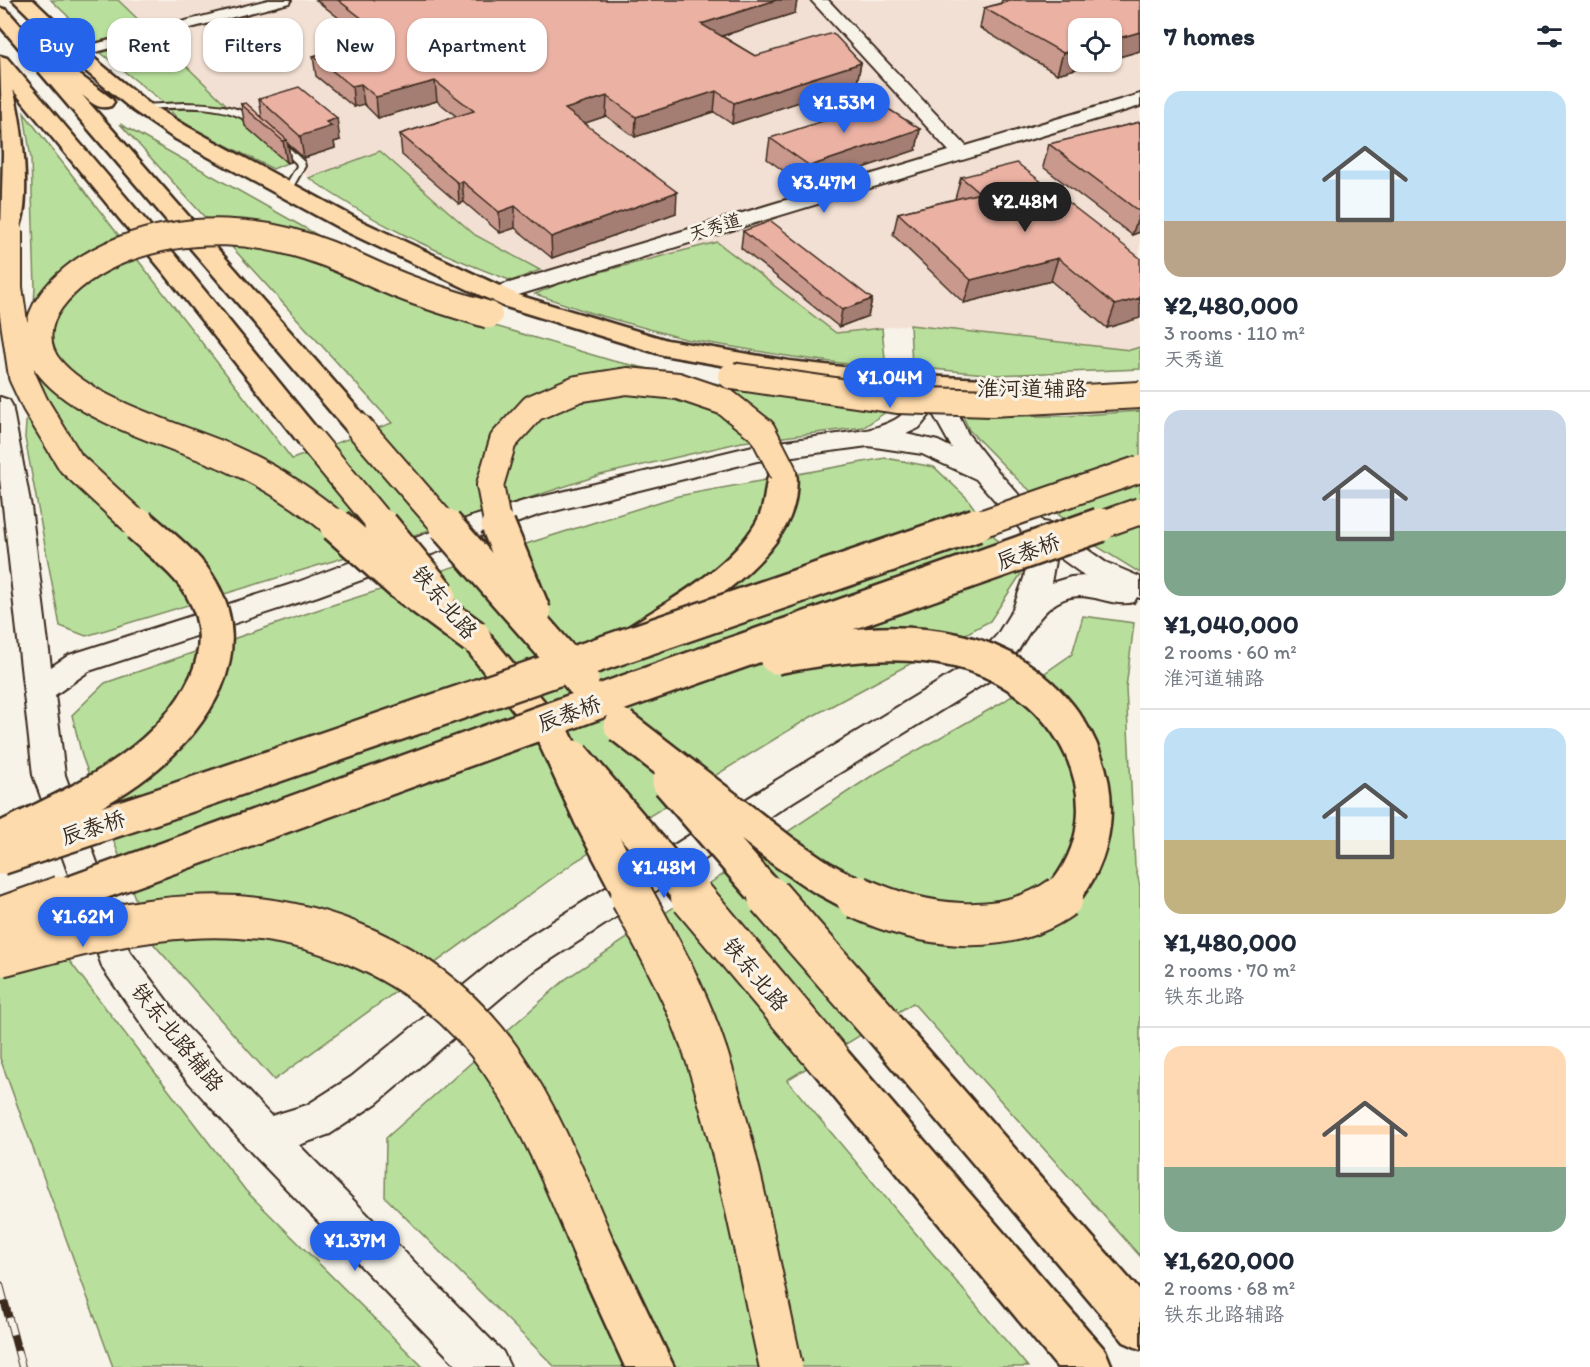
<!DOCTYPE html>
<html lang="en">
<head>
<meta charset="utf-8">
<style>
	body { margin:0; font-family:Itim,"LXGW WenKai TC",sans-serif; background:#f2f2f3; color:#1f2937; height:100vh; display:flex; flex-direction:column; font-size:22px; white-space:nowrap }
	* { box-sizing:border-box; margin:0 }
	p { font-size:20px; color:#747a83 }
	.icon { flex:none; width:33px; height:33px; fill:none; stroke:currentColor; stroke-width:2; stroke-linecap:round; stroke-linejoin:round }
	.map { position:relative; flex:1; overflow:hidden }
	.details { display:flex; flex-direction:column; background:#fff; width:450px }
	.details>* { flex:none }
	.guide { position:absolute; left:18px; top:18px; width:570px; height:54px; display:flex; gap:12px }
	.tools { position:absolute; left:1068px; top:18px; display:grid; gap:12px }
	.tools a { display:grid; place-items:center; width:54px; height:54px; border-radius:12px; background:#fff; box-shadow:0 2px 4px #0004; font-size:30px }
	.price { position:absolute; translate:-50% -51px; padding:0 14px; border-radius:21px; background:#2563eb; color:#fff; font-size:20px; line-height:39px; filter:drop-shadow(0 2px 3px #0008) }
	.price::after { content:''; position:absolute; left:50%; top:36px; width:18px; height:14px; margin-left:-9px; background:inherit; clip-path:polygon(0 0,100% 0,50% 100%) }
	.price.current { background:#222; color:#fff }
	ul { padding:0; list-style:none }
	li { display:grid; align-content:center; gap:12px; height:318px; padding:0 24px }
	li+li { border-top:2px solid #e0e1e3 }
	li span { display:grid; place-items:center; height:186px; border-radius:18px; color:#555 }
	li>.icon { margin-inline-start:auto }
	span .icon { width:108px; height:108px; fill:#fffc; stroke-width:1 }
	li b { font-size:26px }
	h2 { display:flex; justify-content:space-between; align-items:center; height:72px; padding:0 24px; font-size:26px }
	.chip { padding:0 21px; border-radius:18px; background:#fff; box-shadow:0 2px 4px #0004; font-size:21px; line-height:54px }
	.chip.current { background:#2563eb; color:#fff }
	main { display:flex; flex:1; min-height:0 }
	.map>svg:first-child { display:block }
	.built { fill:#f3e0d4; fill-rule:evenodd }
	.green { fill:#b8e09c; stroke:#7a855d; stroke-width:1.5 }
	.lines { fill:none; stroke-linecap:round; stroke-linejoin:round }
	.service-casing { stroke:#3b2a1e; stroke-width:4 }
	.minor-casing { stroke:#3b2a1e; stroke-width:4 }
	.tertiary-casing { stroke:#3b2a1e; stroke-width:4 }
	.primary-casing { stroke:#3b2a1e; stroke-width:5 }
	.trunk-casing { stroke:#3b2a1e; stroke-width:5 }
	.service { fill:#f7f3e8; fill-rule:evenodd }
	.minor { fill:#f7f3e8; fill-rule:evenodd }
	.tertiary { fill:#f7f3e8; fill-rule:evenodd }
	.primary { fill:#fedbac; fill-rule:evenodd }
	.trunk { fill:#fedbac; fill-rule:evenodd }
	.rail-casing { stroke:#3b2a1e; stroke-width:8 }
	.rail { stroke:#f7f3e8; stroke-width:6; stroke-dasharray:17; stroke-linecap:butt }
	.trunk-bridge-far3-casing { stroke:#3b2a1e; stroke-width:24; stroke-linecap:butt }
	.trunk-bridge-far2-casing { stroke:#3b2a1e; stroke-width:30; stroke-linecap:butt }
	.trunk-bridge-far1-casing { stroke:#3b2a1e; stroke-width:38; stroke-linecap:butt }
	.trunk-bridge-casing { stroke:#3b2a1e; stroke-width:46; stroke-linecap:butt }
	.trunk-bridge-far3 { stroke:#fedbac; stroke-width:21 }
	.trunk-bridge-far2 { stroke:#fedbac; stroke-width:26 }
	.trunk-bridge-far1 { stroke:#fedbac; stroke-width:33 }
	.trunk-bridge { stroke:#fedbac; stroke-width:42 }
	.wall { fill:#ca998d; stroke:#3b2a1e; stroke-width:1.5 }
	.shaded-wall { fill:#a47d73; stroke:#3b2a1e; stroke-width:1.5 }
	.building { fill:#ebb2a4; stroke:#3b2a1e; stroke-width:1.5 }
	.labels { text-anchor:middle; stroke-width:6; stroke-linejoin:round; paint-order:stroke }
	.far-street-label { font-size:18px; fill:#3b2a1e; stroke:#f7f3e8 }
	.street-label { font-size:22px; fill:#3b2a1e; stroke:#f7f3e8 }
</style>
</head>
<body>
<main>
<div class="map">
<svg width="1140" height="1367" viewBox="0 0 1140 1367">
	<rect width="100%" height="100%" fill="#f7f3e8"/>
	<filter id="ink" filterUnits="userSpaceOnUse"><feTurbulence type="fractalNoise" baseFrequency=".0167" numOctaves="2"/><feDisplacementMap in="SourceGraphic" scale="12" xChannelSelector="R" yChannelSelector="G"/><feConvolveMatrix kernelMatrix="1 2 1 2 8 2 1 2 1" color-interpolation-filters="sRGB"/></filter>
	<g filter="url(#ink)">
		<path class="built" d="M 120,0 L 1140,0 L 1140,347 L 1130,350 L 910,325 L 836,333 L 717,242 L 565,281 L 475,235 L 380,151 L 309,178 L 205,88 ZM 1078,28 L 1112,28 L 1112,62 L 1078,62 Z"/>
		<path class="green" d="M 51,0 L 118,0 L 148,29 L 95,42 Z
			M 156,37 L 287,163 L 273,169 L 180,122 L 163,102 L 101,53 Z
			M 24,113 L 292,459 L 392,423 L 120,124 L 328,241 L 441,310 L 613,361 L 713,383 L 810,401 L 863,407 L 893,407 L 864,427 L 742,442 L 600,475 L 346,557 L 86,636 L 60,626 L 25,438 L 35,288 L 31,159 Z
			M 380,151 L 475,235 L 540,270 L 512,281 C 439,254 373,223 309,178 Z
			M 717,242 L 836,333 L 882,328 L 886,369 L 793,357 L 685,339 L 591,313 L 535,294 L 565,281 Z
			M 910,325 L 1130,350 L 1140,347 L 1140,369 L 996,375 L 912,367 Z
			M 1140,411 L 1140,573 L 1093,544 L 1019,481 L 969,430 L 963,416 L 1068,416 Z
			M 885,458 L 934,467 L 967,498 L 1021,574 L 990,621 L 809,718 L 576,861 L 274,1080 L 151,941 L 82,756 L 72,715 L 105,683 L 320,609 L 678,496 Z
			M 1083,616 L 1134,623 L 1126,688 L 1135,866 L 1140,886 L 1140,1256 L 913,1003 L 787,1080 L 1028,1367 L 555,1367 L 385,1197 L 386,1138 L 567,978 L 870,777 L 1003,702 L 1072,654 Z
			M 61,950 L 246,1191 L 423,1367 L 113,1367 L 0,1058 L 0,970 Z"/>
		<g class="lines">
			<g class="service-casing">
				<path id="service" d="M 185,103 C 210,104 240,104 260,122 L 253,124 C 221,102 179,108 141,109 L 137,107 L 141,105 Z
					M 275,140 L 281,140 L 304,162 L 305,166 L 290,192 L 283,190 L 297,166 L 296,163 L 275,144 Z"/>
			</g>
			<g class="minor-casing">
				<path id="minor" d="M 268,0 L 291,0 L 289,3 L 76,57 L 69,53 L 71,50 Z"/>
			</g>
			<g class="tertiary-casing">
				<path id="tertiary" d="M 811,0 L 828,0 L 966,146 L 1140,94 L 1140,106 L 505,299 L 497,301 L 489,299 L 486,294 L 489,289 L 949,151 Z
					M 923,376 L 947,381 L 950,386 L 956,410 L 968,434 L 993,466 L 1043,522 L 1050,523 L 1105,562 L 1140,577 L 1140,598 L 1137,597 L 1134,602 C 1116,607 1098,596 1079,596 C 1049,597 1033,626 1019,649 C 1012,659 1003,668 995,677 L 794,801 L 530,973 L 377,1103 L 330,1134 L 299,1145 L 503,1352 L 510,1367 L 458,1367 L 250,1151 L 159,1049 L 103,969 L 33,775 L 0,479 L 0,397 L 9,400 L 12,405 L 31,507 L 51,667 L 69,655 L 298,582 L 471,517 L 524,501 L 757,445 L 867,430 C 893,423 916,415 911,384 L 914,379 ZM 932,412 L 952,448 L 938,441 L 906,434 L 919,428 ZM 868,446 L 922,454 L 976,479 L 1021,530 L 1028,554 L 1024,578 L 1013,609 L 997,635 L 973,661 L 772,783 L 506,951 L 351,1077 L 307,1105 L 271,1116 L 185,1025 L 129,950 L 65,775 L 55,695 L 89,671 L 318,596 L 538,515 L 757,461 ZM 1056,555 L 1085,576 L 1086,576 L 1071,577 L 1051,583 Z"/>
			</g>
			<g class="primary-casing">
				<path id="primary" d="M 923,376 L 1045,382 L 1054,384 L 1058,390 L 1054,396 L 1045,398 L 923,392 L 914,390 L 910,384 L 914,378 Z"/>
			</g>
			<g class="trunk-casing">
				<path id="trunk" d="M 13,0 L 33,0 L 96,60 L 148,103 L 188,127 L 361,221 L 521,296 L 667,340 L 789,361 L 923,376 L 932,378 L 936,384 L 932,390 L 923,392 L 789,377 L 663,355 L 503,306 L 345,231 L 172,137 L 134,111 L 82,68 Z
					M 0,8 L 7,10 L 35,42 L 111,98 L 114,102 L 111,106 C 98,110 92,103 82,95 L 368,420 L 372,426 L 368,432 L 358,435 L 348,432 L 0,26 Z
					M 0,56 L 7,58 L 183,264 L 322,435 L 326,441 L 322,447 L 312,450 L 302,447 L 165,274 L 13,90 C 22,117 33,209 17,232 L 9,234 L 1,232 L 3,154 Z
					M 783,463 L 793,465 C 798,474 797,482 796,492 C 792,556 698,612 649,644 L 638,648 L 627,644 L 622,636 L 627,628 C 671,599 728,570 756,523 C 768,503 763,480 773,465 Z
					M 474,625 L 485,629 L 567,729 L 572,739 L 567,749 L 555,753 L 543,749 L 463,645 L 458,637 L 463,629 Z
					M 880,1005 L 894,1011 L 1140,1291 L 1140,1349 L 1124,1342 L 866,1037 L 860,1024 L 866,1011 Z
					M 828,1040 L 842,1045 L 1105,1350 L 1112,1367 L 1057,1367 L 814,1073 L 808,1059 L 814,1045 Z
					M 596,1230 L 612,1237 L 674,1367 L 625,1367 L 573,1253 L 580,1237 Z"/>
			</g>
			<use href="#service" class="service"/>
			<use href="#minor" class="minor"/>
			<use href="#tertiary" class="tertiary"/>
			<use href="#primary" class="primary"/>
			<use href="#trunk" class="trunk"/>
			<g class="rail-casing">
				<path id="rail" d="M 0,1285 L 22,1367"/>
			</g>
			<use href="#rail" class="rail"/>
			<g class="trunk-bridge-far3-casing">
				<path id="trunk-bridge-far3" d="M 9,227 L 9,233
					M 193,233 L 239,233"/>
			</g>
			<g class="trunk-bridge-far2-casing">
				<path id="trunk-bridge-far2" d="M 9,231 L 9,288 L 22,376 L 35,404 L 71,463 L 140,527
					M 732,376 L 897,400 L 991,403 L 1140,395
					M 358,426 L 446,527
					M 312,441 L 383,527
					M 338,527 C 304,497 268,475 227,457 C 175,435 85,411 50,368 C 33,348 36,321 51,301 C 69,276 96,260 124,249 C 190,224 262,228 328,254 C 350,263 372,274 394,283 C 425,296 457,305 489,315
					M 498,527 L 490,485 L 503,441 L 533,408 L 577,389 L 627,381 L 678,386 L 725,402 L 762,431 L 783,472
					M 972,527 L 1140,469
					M 1095,527 L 1140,511"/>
			</g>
			<g class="trunk-bridge-far1-casing">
				<path id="trunk-bridge-far1" d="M 336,525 L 401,583 L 474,637
					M 381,525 L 439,595
					M 445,525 L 582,681
					M 498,525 L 534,613
					M 776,657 C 835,646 898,637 958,651 C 1070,676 1140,806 1060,898
					M 621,726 L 784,852 L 821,877 L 860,898
					M 555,739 L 590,816 L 633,898
					M 573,757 L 693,898
					M 669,782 L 770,898
					M 0,840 C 78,801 167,766 206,682 C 219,652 219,619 202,590 C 188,564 161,545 139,525
					M 0,858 L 167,803 L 976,525
					M 58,898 L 631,690 L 1100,525"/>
			</g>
			<g class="trunk-bridge-casing">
				<path id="trunk-bridge" d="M 632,897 C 660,948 689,1001 707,1057 C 739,1158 758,1264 781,1367
					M 692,897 L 828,1059
					M 769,897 L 880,1024
					M 857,897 C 920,926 1002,940 1062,897
					M 0,919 L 62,897
					M 0,955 C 63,939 126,920 191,917 C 312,910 432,961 502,1062 C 542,1120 568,1188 596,1253"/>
			</g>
			<use href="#trunk-bridge-far3" class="trunk-bridge-far3"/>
			<use href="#trunk-bridge-far2" class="trunk-bridge-far2"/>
			<use href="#trunk-bridge-far1" class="trunk-bridge-far1"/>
			<use href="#trunk-bridge" class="trunk-bridge"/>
		</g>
		<path class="wall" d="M 316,0 L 797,0 L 795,13 L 722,36 L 755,56 L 861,63 L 857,83 L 732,124 L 714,112 L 635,137 L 606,116 L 585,123 L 676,213 L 552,258 L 515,228 L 500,233 L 464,202 L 459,204 L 402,155 L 400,134 L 456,116 L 437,101 L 378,118 L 364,104 L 354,107 L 316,76 L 313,56 L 368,41 Z
			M 1002,0 L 1140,0 L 1140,51 L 1112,59 L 1112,28 L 1078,62 L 1101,62 L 1057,74 L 980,28 L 984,8 L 1001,3 Z
			M 259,99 L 340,140 L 334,142 L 335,148 L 304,158 L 288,144 L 291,162 L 287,163 L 245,126 L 241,104 L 262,117 Z
			M 1140,122 L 1140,232 L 1132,235 L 1043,167 L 1049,144 Z
			M 920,129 L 916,150 L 806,187 L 767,159 L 770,138 Z
			M 961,177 L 1140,258 L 1107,328 L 1051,281 L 964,303 L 893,235 L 898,213 L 955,199 Z
			M 743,231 L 872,299 L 868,316 L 839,327 L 741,248 Z"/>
		<path class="shaded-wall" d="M 776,0 L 797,0 L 795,13 L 699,43 L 701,24 Z
			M 1140,32 L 1140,51 L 1112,59 L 1112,40 Z
			M 1078,49 L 1078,62 L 1101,62 L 1057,74 L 1063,53 Z
			M 861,63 L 857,83 L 732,124 L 734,103 Z
			M 435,81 L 437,101 L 378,118 L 376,97 Z
			M 361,84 L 364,104 L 354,107 L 352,86 Z
			M 716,91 L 714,112 L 635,137 L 636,117 Z
			M 607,96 L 606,116 L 565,130 L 565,109 Z
			M 337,118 L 340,140 L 334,142 L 335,148 L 304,158 L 300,136 L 326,122 Z
			M 920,129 L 916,150 L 806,187 L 810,166 Z
			M 287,140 L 291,162 L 287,163 L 283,141 Z
			M 462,181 L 464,202 L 459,204 L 458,183 Z
			M 677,192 L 676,213 L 552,258 L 551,237 Z
			M 515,206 L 515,228 L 500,233 L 499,212 Z
			M 1140,212 L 1140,232 L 1132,235 Z
			M 1058,258 L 1051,281 L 964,303 L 971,280 Z
			M 1140,298 L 1140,318 L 1107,328 L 1115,305 Z
			M 872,299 L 868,316 L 839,327 L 842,310 Z"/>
		<path class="building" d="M 338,0 L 776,0 L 701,24 L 755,56 L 833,33 L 861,63 L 734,103 L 716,91 L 636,117 L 607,96 L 565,109 L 677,192 L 551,237 L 515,206 L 499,212 L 462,181 L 458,183 L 400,134 L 474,111 L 435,81 L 376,97 L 361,84 L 352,86 L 313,56 L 385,36 Z
			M 1014,0 L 1140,0 L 1140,32 L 1112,40 L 1112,28 L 1078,28 L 1078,49 L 1063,53 L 984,8 Z
			M 299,87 L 337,118 L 326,122 L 332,126 L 300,136 L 259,99 Z
			M 246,103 L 287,140 L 283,141 L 241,104 Z
			M 879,103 L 920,129 L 810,166 L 770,138 Z
			M 1140,122 L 1140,212 L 1049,144 Z
			M 1017,163 L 1140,258 L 1140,298 L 1115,305 L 1058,258 L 971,280 L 898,213 L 980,193 L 961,177 Z
			M 771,221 L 872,299 L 842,310 L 743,231 Z"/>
	</g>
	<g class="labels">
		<g class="far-street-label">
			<text transform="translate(715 227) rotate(-17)" y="6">天秀道</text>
		</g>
		<g class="street-label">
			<text x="1032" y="396">淮河道辅路</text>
			<text transform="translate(1028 551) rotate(-20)" y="8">辰泰桥</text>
			<text transform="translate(445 602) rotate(50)" y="8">铁东北路</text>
			<text transform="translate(569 713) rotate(-20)" y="8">辰泰桥</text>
			<text transform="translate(93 827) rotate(-18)" y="8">辰泰桥</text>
			<text transform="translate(756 974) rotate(50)" y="8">铁东北路</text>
			<text transform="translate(178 1037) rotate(51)" y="8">铁东北路辅路</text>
		</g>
	</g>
</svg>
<div class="tools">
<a><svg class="icon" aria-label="locate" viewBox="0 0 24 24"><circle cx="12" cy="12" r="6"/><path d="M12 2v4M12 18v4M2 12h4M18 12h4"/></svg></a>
</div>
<b class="price" style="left:844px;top:134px">¥1.53M</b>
<b class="price" style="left:824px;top:214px">¥3.47M</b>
<b class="price current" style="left:1025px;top:233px">¥2.48M</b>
<b class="price" style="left:890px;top:409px">¥1.04M</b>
<b class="price" style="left:664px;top:899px">¥1.48M</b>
<b class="price" style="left:83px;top:948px">¥1.62M</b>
<b class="price" style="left:355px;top:1272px">¥1.37M</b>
<div class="guide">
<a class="chip current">Buy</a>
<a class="chip">Rent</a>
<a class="chip">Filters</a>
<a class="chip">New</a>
<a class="chip">Apartment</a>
</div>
</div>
<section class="details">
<h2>7 homes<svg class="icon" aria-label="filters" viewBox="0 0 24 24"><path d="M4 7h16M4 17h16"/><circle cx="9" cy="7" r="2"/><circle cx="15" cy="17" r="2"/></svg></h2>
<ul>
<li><span style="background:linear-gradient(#bfe0f5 70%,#b9a48a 0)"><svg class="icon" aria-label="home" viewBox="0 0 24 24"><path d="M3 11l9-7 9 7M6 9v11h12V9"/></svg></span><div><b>¥2,480,000</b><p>3 rooms · 110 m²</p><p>天秀道</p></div></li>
<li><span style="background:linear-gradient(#c9d6e8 65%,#7fa58c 0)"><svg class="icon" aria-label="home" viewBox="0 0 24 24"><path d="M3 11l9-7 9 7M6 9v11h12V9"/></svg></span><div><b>¥1,040,000</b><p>2 rooms · 60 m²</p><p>淮河道辅路</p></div></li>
<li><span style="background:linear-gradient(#bfe0f5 60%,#c2b280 0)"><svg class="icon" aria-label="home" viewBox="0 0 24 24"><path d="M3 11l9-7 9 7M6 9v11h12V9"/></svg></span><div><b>¥1,480,000</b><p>2 rooms · 70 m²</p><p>铁东北路</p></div></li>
<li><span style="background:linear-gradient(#ffd9b3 65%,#7fa58c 0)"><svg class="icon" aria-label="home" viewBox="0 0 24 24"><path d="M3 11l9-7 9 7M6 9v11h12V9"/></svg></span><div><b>¥1,620,000</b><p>2 rooms · 68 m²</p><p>铁东北路辅路</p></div></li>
</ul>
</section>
</main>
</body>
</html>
